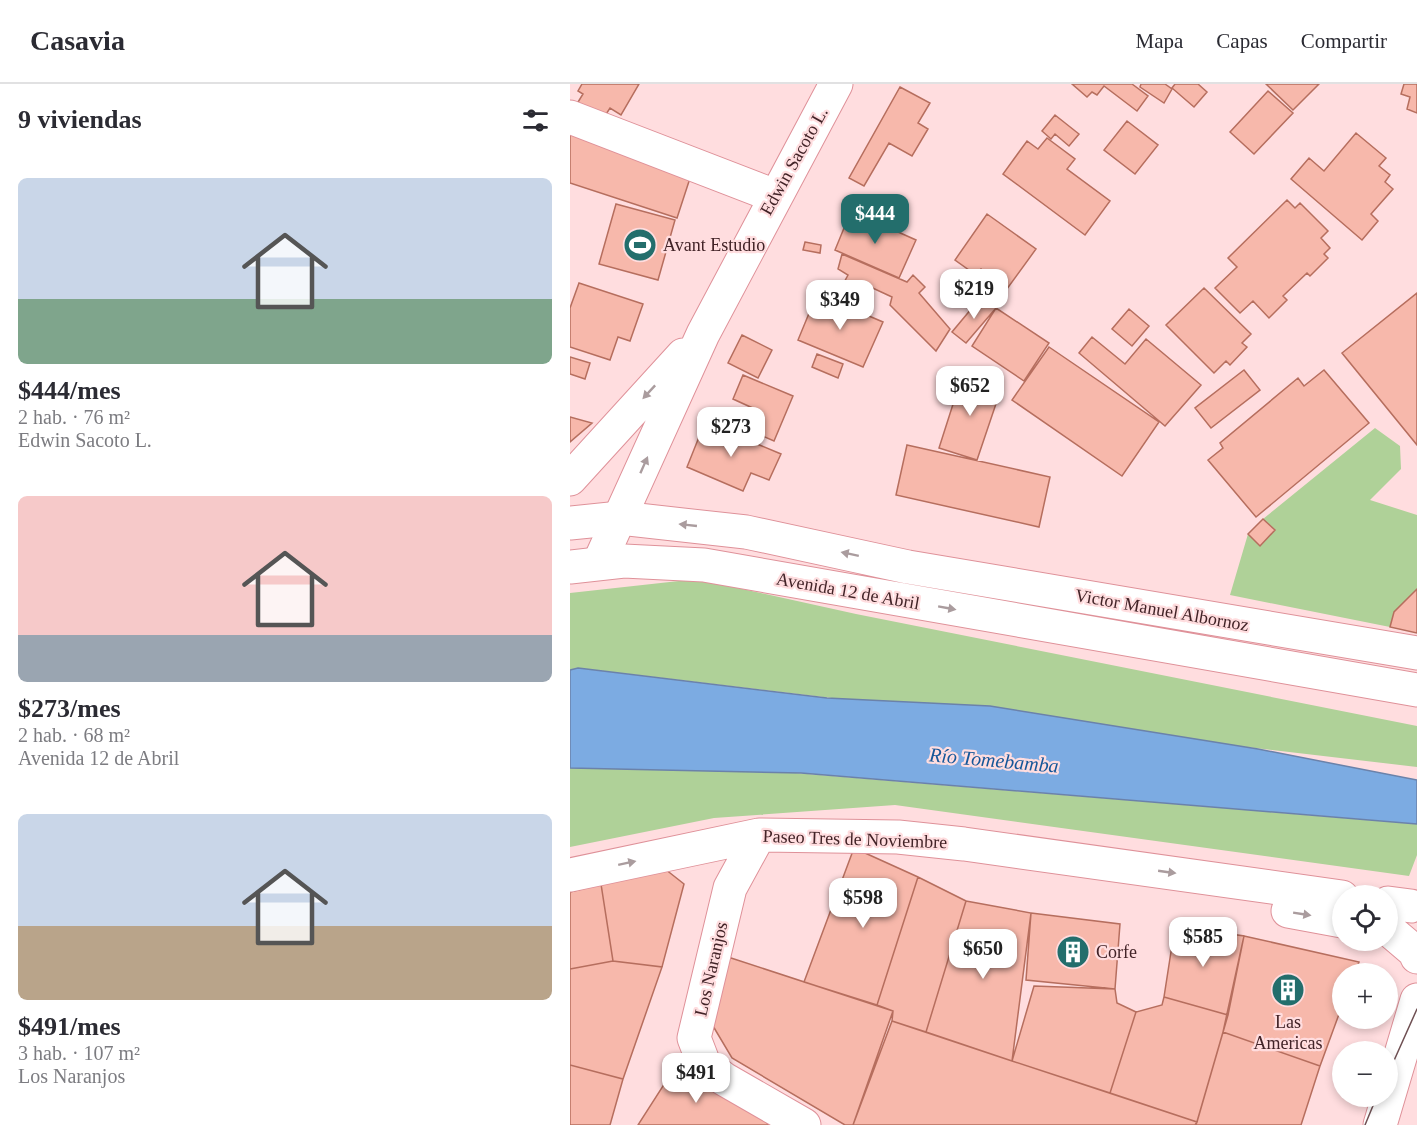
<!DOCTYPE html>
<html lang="es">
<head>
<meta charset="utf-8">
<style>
	body { margin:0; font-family:Georgia,serif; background:#f2f2f3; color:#2b2b33; height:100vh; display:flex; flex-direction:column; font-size:22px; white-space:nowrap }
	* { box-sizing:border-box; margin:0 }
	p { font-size:20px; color:#7c7c81 }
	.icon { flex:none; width:33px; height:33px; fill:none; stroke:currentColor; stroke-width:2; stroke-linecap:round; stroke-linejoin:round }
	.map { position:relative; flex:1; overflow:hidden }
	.details { display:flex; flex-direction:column; background:#fff; width:570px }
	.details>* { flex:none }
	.fabs { position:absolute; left:762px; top:801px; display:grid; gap:12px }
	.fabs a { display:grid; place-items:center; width:66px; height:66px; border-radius:50%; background:#fff; box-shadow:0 3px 9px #0003; font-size:30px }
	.price { position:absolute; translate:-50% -51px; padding:0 14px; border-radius:12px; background:#fff; color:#222; font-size:20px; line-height:39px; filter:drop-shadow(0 2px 3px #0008) }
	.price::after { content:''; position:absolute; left:50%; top:36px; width:18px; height:14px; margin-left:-9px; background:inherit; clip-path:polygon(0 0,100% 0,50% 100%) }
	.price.selected { background:#236e6c; color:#fff }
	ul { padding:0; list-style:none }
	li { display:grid; align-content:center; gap:12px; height:318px; padding:0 18px }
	li span { display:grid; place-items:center; height:186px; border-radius:9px; color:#555 }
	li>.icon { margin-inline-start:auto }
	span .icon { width:108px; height:108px; fill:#fffc; stroke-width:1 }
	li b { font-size:26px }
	h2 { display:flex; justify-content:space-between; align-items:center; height:72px; padding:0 18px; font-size:26px }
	header { display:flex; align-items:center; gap:36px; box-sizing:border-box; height:84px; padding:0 30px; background:#fff; border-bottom:2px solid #e1e1e2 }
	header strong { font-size:28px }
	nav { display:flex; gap:33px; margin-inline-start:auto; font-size:21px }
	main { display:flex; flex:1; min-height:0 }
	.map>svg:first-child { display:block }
	.green { fill:#afd198 }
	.water { fill:#7cabe2; stroke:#6b82aa; stroke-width:1.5 }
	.building { fill:#f7b8ab; stroke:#b66e5e; stroke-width:1.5 }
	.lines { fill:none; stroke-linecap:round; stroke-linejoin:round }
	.minor-casing { stroke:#df9199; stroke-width:35 }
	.major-casing { stroke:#df9199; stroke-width:35 }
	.minor { stroke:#fff; stroke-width:33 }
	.major { stroke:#fff; stroke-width:33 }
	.tram { stroke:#6f5053; stroke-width:1.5 }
	.oneway { fill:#aa9c9e }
	.labels { text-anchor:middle; stroke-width:4.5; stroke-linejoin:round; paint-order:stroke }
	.street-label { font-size:18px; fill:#422327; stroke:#ffdddf }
	.poi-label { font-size:18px; fill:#422327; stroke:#ffdddf; text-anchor:start }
	.water-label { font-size:20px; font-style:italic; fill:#165799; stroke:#ffdddf }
</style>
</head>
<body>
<header>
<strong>Casavia</strong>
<nav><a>Mapa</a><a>Capas</a><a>Compartir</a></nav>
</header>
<main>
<section class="details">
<h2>9 viviendas<svg class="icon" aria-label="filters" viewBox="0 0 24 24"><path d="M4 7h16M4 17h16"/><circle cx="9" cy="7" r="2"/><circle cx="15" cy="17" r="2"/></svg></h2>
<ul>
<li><span style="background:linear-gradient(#c9d6e8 65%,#7fa58c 0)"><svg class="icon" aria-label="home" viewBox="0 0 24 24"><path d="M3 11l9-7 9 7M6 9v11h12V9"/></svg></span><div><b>$444/mes</b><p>2 hab. · 76 m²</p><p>Edwin Sacoto L.</p></div></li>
<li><span style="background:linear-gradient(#f6c9c9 75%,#9aa5b1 0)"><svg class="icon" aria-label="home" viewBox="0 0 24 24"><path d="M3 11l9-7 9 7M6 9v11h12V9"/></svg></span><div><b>$273/mes</b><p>2 hab. · 68 m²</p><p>Avenida 12 de Abril</p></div></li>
<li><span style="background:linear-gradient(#c9d6e8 60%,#b9a48a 0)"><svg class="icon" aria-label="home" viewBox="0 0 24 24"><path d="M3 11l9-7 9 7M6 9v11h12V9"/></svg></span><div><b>$491/mes</b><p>3 hab. · 107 m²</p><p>Los Naranjos</p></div></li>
</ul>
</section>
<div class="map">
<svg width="847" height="1041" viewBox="0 0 847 1041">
	<rect width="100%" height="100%" fill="#ffdddf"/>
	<path class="green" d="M 805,344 L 830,362 L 831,385 L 800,416 L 847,431 L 847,505 L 824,528 L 820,543 L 660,511 L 678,450 L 705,446 L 693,435 Z
		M 127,495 L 286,530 L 847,642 L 847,683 L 8,584 L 0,586 L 0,509 Z
		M 67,676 L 847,740 L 847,771 L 839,792 L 325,721 L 144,734 L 0,763 L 0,683 Z"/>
	<path class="water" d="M 8,584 L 257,614 L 420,622 L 688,665 L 847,696 L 847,740 L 231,689 L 0,684 L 0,586 Z"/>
	<path class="building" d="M 12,0 L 69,0 L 51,31 L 40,24 L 31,38 L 5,23 L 13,10 L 8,7 Z
		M 502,0 L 562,0 L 578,12 L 567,27 L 534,2 L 527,11 L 522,8 L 517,13 Z
		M 571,0 L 595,0 L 602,5 L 594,19 L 570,3 Z
		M 605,0 L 628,0 L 637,8 L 624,23 L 602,4 Z
		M 696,0 L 749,0 L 723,26 Z
		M 834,0 L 847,0 L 847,29 L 837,25 L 840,13 L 831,10 Z
		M 330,3 L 360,19 L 348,39 L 358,45 L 342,72 L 319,59 L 294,102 L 279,94 Z
		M 698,7 L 723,29 L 684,70 L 660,48 Z
		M 485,31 L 509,50 L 499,62 L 485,50 L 481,55 L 472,47 Z
		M 557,37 L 588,61 L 565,90 L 534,66 Z
		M 0,44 L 123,85 L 107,134 L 0,99 Z
		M 786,49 L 816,74 L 809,82 L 820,91 L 815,98 L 823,105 L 801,130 L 808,137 L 792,156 L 721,95 L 739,74 L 754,87 Z
		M 477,54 L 505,75 L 497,85 L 540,117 L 515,151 L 433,90 L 457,57 L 468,65 Z
		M 717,116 L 725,124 L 730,119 L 758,147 L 751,154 L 760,164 L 754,170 L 758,174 L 740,192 L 737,189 L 713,212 L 717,216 L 699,234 L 683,217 L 670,229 L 645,204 L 667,183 L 658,174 Z
		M 46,120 L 105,136 L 88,196 L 29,180 Z
		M 281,127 L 346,156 L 329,194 L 265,166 Z
		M 417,130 L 466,165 L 434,209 L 414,195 L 418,190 L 411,185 L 406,191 L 385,176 Z
		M 235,158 L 251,161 L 250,169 L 233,166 Z
		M 272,170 L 337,198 L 343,191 L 355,203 L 349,209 L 380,245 L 366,267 L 320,221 L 322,213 L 294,200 L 288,213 L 271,204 L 278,191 L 268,185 Z
		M 9,199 L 73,220 L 60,257 L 48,253 L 40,276 L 0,263 L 0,224 Z
		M 634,204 L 681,250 L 672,259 L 677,263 L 660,281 L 656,277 L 644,289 L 596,241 Z
		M 847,209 L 847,361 L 772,269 Z
		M 247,210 L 313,238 L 293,283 L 228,256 Z
		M 412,212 L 426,224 L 396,259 L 382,248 Z
		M 426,224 L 479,259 L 454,297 L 402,262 Z
		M 559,225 L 579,242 L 562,262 L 542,245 Z
		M 172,251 L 202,266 L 188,294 L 158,279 Z
		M 522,253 L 555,280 L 576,255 L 631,301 L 595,342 L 509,269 Z
		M 479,263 L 589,338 L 552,392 L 442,316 Z
		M 247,270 L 273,280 L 268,294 L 242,283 Z
		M 0,273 L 20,279 L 15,295 L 0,290 Z
		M 674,286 L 690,306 L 641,344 L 625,324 Z
		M 754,286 L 799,339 L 686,433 L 638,376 L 653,364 L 650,359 L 728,294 L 734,302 Z
		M 393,289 L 432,302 L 407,376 L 369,364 Z
		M 173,291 L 223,312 L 204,357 L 179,346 L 187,326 L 163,315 Z
		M 0,333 L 22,339 L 0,358 Z
		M 135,338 L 211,370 L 199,396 L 181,389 L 173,407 L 117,383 Z
		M 337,361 L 480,393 L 469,443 L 326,411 Z
		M 693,435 L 705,446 L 690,462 L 678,450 Z
		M 847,505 L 847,549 L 820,543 L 824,528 Z
		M 284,764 L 348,793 L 307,921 L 234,898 Z
		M 95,785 L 114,800 L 92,883 L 43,877 L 31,800 Z
		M 348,793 L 396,817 L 356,948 L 322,937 L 323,927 L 307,921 Z
		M 31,800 L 43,877 L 0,885 L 0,808 Z
		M 396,817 L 461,829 L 442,977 L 356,948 Z
		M 461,829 L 550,840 L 545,905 L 456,896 Z
		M 605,842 L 674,852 L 658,931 L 594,913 Z
		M 674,852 L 789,878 L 785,890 L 772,890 L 772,922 L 750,982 L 653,948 Z
		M 158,873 L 323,927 L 283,1041 L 275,1041 L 162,974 L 143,942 Z
		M 43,877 L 92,883 L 53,995 L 0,981 L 0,885 Z
		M 464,902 L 545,905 L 547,919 L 566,928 L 540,1009 L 442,977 Z
		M 594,913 L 658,931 L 627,1038 L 540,1009 L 566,928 L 592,921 Z
		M 322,937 L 442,977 L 627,1038 L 625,1041 L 283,1041 Z
		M 653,948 L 750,982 L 731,1041 L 626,1041 Z
		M 109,977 L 200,1041 L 68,1041 Z
		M 0,981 L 53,995 L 40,1041 L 0,1041 Z"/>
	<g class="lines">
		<g class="minor-casing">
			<path id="minor" d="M 0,33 L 205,112
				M 0,395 L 113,271
				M 29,479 L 133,250 L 266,0
				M 189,751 L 160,804 L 124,954 L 134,980 L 154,995 L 234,1041
				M 0,791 L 189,751 L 328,753 L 394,760 L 772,813
				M 818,819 L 841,822
				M 718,827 L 772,837
				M 818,845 L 845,868 L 847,873"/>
		</g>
		<g class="major-casing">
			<path id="major" d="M 0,439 L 50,434 L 176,448 L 338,483 L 847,569
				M 0,483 L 54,477 L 134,481 L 847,606
				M 810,1041 L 847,916"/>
		</g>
		<use href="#minor" class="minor"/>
		<use href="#major" class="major"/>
		<path class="tram" d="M 818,990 L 847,925
			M 795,1041 L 807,1012"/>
	</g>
	<defs><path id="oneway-solid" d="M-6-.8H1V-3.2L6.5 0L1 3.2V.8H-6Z" transform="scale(1.5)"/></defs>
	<g class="oneway">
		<use href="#oneway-solid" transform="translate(79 308) rotate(133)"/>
		<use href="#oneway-solid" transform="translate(74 381) rotate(-66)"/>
		<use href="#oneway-solid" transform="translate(118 441) rotate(-174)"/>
		<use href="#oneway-solid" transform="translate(280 470) rotate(-168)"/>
		<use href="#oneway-solid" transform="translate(377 524) rotate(10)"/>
		<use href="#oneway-solid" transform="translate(57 779) rotate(-12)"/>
		<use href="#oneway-solid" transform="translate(597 788) rotate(8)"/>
		<use href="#oneway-solid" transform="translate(732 830) rotate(9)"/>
	</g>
	<defs>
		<g id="stadium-disc" transform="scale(1.725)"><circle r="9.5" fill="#236e6c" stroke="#ffdddf"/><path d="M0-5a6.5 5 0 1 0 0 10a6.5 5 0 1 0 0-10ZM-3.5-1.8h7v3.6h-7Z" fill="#fff"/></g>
		<g id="building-disc" transform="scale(1.725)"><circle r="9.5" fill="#236e6c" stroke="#ffdddf"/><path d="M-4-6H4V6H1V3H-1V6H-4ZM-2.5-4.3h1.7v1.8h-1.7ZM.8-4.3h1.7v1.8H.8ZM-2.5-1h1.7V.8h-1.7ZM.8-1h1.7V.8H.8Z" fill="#fff"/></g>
	</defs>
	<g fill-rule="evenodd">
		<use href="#stadium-disc" x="70" y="161"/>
		<use href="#building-disc" x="503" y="868"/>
		<use href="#building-disc" x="718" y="906"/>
	</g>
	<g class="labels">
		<g class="street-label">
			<text transform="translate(224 77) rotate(-61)" y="6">Edwin Sacoto L.</text>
			<text transform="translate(278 507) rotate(10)" y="6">Avenida 12 de Abril</text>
			<text transform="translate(592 526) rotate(10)" y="6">Victor Manuel Albornoz</text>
			<text transform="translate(285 755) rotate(2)" y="6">Paseo Tres de Noviembre</text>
			<text transform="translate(141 885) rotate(-77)" y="6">Los Naranjos</text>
		</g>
		<g class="poi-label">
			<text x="93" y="167">Avant Estudio</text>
			<text x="526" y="874">Corfe</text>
			<text x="718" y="944" text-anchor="middle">Las<tspan x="718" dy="21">Americas</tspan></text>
		</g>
		<g class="water-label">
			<text transform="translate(424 676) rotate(5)" y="7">Río Tomebamba</text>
		</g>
	</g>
</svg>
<div class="fabs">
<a><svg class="icon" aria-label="locate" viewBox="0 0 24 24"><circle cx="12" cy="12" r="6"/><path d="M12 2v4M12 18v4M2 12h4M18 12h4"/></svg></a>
<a>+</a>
<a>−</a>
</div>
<b class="price selected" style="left:305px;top:161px">$444</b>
<b class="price" style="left:404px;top:236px">$219</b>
<b class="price" style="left:270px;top:247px">$349</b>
<b class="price" style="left:400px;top:333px">$652</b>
<b class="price" style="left:161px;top:374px">$273</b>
<b class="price" style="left:293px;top:845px">$598</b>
<b class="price" style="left:633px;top:884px">$585</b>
<b class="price" style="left:413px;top:896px">$650</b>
<b class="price" style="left:126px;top:1020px">$491</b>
</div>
</main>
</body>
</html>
